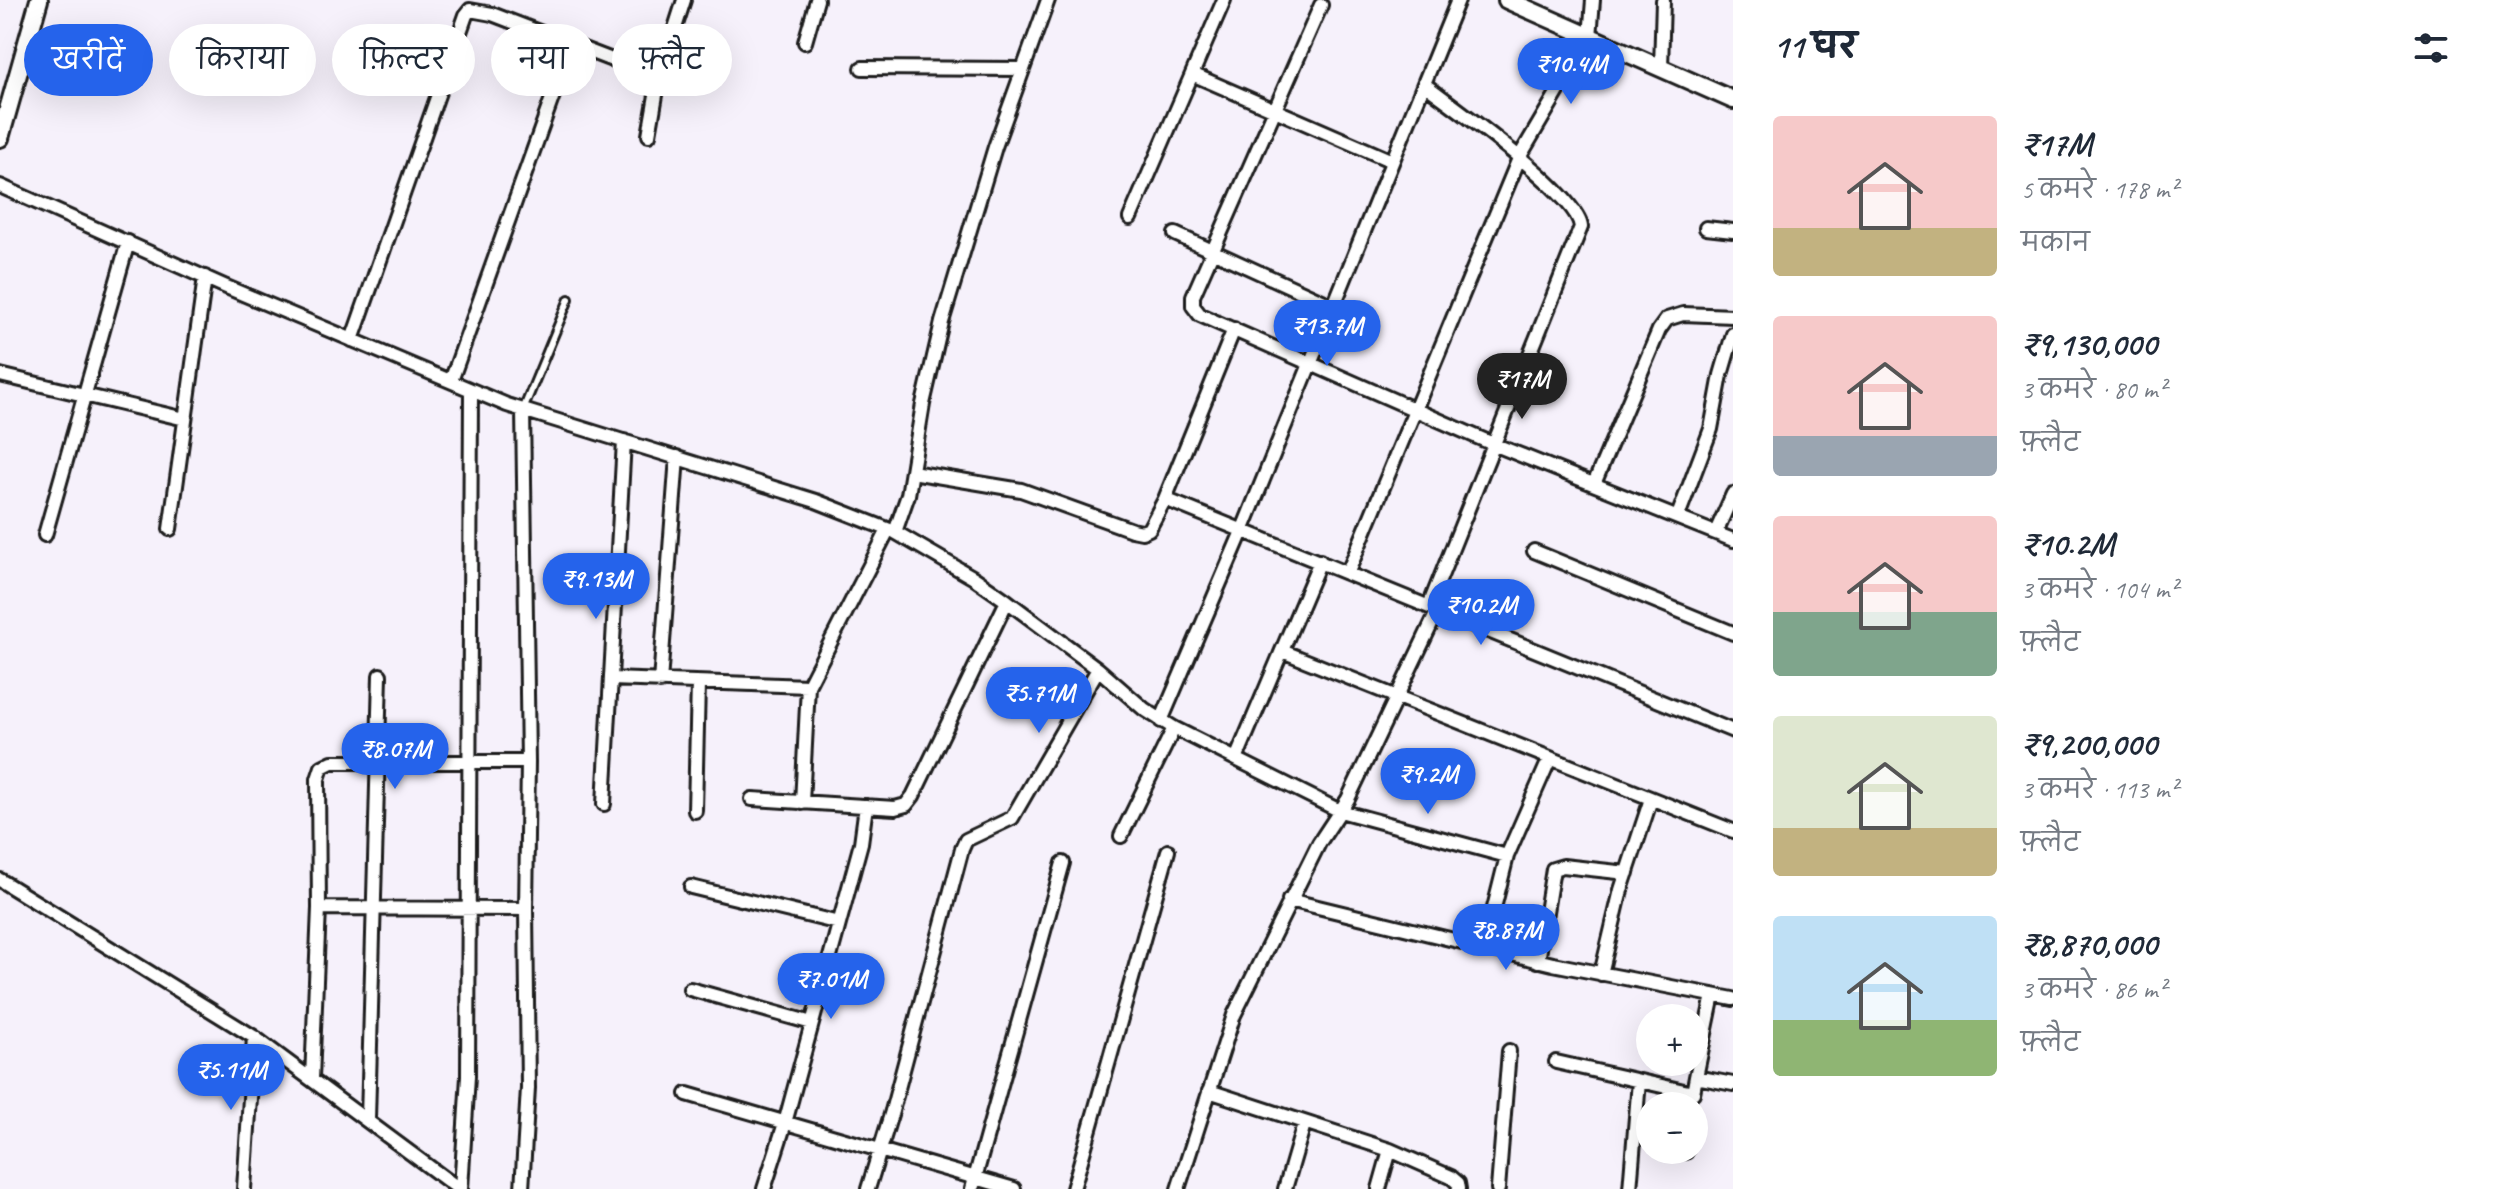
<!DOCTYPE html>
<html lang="hi">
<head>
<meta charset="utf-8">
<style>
	body { margin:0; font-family:Caveat,"Playpen Sans Deva",sans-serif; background:#f6f6f7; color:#1f2937; height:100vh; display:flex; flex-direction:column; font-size:30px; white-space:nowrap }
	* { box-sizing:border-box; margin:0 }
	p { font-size:26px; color:#747a83 }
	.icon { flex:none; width:44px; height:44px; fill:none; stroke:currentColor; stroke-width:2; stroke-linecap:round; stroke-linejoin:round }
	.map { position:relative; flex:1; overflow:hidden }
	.drawer { display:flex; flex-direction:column; background:#fff; width:760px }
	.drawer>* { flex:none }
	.top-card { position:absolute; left:24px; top:24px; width:760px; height:72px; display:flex; gap:16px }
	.fabs { position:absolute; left:1636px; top:1004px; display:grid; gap:16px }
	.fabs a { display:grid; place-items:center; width:72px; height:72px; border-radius:50%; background:#fff; box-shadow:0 8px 32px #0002; font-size:40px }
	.price { position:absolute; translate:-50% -68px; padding:0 18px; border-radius:28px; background:#2563eb; color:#fff; font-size:26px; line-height:52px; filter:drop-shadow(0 2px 4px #0008) }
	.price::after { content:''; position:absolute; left:50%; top:48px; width:24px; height:18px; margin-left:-12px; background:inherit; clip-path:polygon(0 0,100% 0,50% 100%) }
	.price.active { background:#222; color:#fff }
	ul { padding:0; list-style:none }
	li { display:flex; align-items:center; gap:24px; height:200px; padding:0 40px }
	li span { display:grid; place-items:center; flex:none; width:224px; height:160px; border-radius:8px; color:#555 }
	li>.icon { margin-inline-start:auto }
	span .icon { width:96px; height:96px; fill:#fffc; stroke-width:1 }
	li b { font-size:34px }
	h2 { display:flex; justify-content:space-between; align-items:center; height:96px; padding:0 40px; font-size:34px }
	.tag { padding:0 28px; border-radius:36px; background:#fff; box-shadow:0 8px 32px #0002; font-size:28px; line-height:72px }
	.tag.active { background:#2563eb; color:#fff }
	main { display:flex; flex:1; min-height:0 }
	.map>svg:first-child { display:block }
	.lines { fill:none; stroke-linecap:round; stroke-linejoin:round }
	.service-casing { stroke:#1c1c1c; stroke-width:12 }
	.minor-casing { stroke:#1c1c1c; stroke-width:18 }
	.tertiary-casing { stroke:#1c1c1c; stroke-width:22 }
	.service { stroke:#fff; stroke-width:6 }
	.minor { stroke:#fff; stroke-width:12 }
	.tertiary { stroke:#fff; stroke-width:16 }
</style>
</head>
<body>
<main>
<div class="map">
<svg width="1733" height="1189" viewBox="0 0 1733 1189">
	<rect width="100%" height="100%" fill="#f6f1fb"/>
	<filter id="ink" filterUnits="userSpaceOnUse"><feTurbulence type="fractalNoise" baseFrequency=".0125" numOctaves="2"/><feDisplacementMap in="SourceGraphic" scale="16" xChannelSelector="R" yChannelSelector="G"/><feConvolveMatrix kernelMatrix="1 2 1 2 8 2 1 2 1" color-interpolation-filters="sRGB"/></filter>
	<g filter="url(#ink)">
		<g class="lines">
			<g class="service-casing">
				<path id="service" d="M 523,410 L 569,299"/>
			</g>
			<g class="minor-casing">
				<path id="minor" d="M 1321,5 L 1193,296 L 1193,306 L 1200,315 L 1493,444 L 1733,540
					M 805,42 L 817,0
					M 862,68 L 1023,69
					M 1661,68 L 1663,0
					M 1192,74 L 1392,161
					M 1424,84 C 1454,107 1578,194 1581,227 L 1429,606
					M 649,135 L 659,78 L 684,0
					M 0,186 L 224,286 L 507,405 L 816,501 L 895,532 L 974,578 L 1007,601 L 1098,669 L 1144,709 L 1174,728 L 1340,811 L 1507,856
					M 1130,218 L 1224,0
					M 1706,228 L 1733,231
					M 1175,234 L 1333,306
					M 352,340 L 466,15 L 470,10 L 492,14 L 659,78
					M 0,375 L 185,419
					M 451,381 L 571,45
					M 912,472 L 1021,490 L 1132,530 L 1142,532 L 1149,529 L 1165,499 L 1234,329
					M 1594,484 L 1659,330 L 1667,319 L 1683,314 L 1733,316
					M 1165,499 L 1733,731
					M 1678,516 L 1711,429 L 1721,375 L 1733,334
					M 170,529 L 205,277
					M 895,532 L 908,495 L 923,404 L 942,322 L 995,147 L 1048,0
					M 1716,532 L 1733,494
					M 45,535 L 128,242
					M 1534,551 L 1733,633
					M 1348,572 L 1520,156 L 1590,37 L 1593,0
					M 1282,651 L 1733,831
					M 611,679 L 808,686
					M 660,682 L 677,457
					M 1161,721 L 1243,529 L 1458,0
					M 1236,759 L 1320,561
					M 752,799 L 895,808 L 906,805 L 913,796 L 1007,601
					M 802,803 L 808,686 L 888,530
					M 604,804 L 624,441
					M 695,811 L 698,683
					M 1121,836 L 1174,728
					M 0,880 L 254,1037 L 459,1189
					M 691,887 L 839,923
					M 1289,900 L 1553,964 L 1733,999
					M 319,908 L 526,909
					M 1484,948 L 1507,856 L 1550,758
					M 1538,961 L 1553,869 L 1563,866 L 1627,873
					M 1601,974 L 1621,890 L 1651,799
					M 690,989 L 812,1023
					M 1556,1062 L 1693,1093 L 1696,1077 L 1733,1084
					M 1696,1077 L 1713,995
					M 312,1079 L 319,908 L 318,779 L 322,767 L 332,762 L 528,762
					M 1209,1091 L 1390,1150 L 1451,1177 L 1458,1183 L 1459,1189
					M 687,1094 L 1014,1189
					M 368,1119 L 380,675
					M 1686,1152 L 1686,1150
					M 244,1189 L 254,1037
					M 461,1189 L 468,1076 L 471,390
					M 522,1189 L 528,1088 L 526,909 L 528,762 L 523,410
					M 764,1189 L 785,1123 L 861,843 L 866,806
					M 868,1189 L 892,1111 L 962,849 L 966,840 L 1012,818 L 1098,669
					M 972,1189 L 1063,863
					M 1073,1189 L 1168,851
					M 1178,1189 L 1234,1015 L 1319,843 L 1348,799 L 1438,610
					M 1285,1189 L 1304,1124
					M 1379,1189 L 1390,1150
					M 1498,1189 L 1509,1051
					M 1630,1189 L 1639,1081"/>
			</g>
			<g class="tertiary-casing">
				<path id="tertiary" d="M 1507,0 L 1733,100
					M 0,138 L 39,0"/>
			</g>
			<use href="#service" class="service"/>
			<use href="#minor" class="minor"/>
			<use href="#tertiary" class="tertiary"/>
		</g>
	</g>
</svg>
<div class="fabs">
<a>+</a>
<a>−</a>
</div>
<b class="price" style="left:1571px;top:106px">₹10.4M</b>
<b class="price" style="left:1327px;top:368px">₹13.7M</b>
<b class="price active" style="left:1522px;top:421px">₹17M</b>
<b class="price" style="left:596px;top:621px">₹9.13M</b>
<b class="price" style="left:1481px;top:647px">₹10.2M</b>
<b class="price" style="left:1039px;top:735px">₹5.71M</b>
<b class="price" style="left:395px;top:791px">₹8.07M</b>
<b class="price" style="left:1428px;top:816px">₹9.2M</b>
<b class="price" style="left:1506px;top:972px">₹8.87M</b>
<b class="price" style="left:831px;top:1021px">₹7.01M</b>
<b class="price" style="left:231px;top:1112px">₹5.11M</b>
<div class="top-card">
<a class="tag active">खरीदें</a>
<a class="tag">किराया</a>
<a class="tag">फ़िल्टर</a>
<a class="tag">नया</a>
<a class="tag">फ़्लैट</a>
</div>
</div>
<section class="drawer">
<h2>11 घर<svg class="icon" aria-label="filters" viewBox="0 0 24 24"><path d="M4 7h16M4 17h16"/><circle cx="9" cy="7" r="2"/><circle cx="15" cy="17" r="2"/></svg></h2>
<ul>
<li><span style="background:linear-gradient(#f6c9c9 70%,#c2b280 0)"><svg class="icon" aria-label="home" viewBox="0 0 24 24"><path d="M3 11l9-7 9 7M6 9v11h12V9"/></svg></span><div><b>₹17M</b><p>5 कमरे · 178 m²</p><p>मकान</p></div></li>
<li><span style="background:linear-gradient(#f6c9c9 75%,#9aa5b1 0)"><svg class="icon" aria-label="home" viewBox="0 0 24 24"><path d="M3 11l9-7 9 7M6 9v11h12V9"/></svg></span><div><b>₹9,130,000</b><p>3 कमरे · 80 m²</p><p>फ़्लैट</p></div></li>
<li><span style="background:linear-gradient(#f6c9c9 60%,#7fa58c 0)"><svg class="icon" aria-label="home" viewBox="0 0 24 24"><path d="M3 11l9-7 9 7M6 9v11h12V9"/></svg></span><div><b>₹10.2M</b><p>3 कमरे · 104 m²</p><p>फ़्लैट</p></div></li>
<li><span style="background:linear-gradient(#dfe7d0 70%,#c2b280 0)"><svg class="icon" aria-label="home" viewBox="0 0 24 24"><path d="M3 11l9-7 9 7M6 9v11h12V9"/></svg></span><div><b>₹9,200,000</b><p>3 कमरे · 113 m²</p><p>फ़्लैट</p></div></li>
<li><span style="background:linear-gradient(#bfe0f5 65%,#8fb573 0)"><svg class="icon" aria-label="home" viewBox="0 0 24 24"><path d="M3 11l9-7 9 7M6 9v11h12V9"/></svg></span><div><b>₹8,870,000</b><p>3 कमरे · 86 m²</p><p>फ़्लैट</p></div></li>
</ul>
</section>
</main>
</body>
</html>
